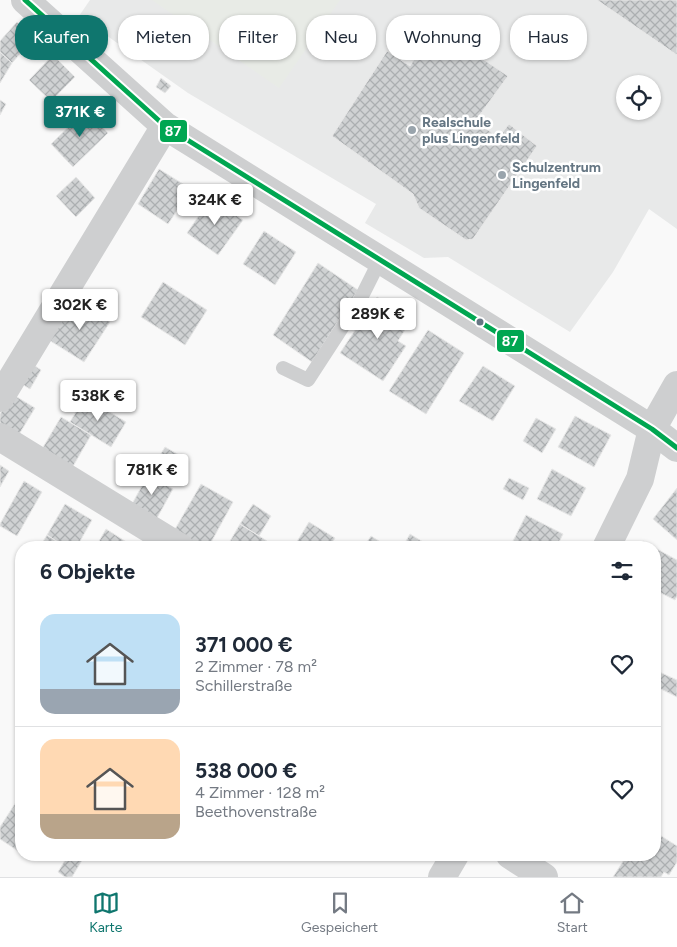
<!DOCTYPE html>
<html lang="de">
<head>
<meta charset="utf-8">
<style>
	body { margin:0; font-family:Figtree,sans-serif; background:#f6f6f7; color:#1f2937; height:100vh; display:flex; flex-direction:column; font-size:19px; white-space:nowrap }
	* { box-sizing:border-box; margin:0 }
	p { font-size:16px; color:#747a83 }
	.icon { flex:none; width:28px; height:28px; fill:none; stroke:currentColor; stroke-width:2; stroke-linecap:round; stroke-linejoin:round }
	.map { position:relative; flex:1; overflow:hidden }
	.drawer { position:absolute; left:15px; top:541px; width:646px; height:320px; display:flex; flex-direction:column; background:#fff; border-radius:20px; box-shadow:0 1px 4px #0004 }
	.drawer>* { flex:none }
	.top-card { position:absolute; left:15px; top:15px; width:648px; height:45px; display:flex; gap:10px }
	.fabs { position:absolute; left:616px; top:75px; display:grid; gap:10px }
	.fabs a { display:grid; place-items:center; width:45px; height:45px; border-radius:50%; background:#fff; box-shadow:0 1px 4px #0004; font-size:25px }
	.price { position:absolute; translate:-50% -42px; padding:0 11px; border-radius:5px; background:#fff; color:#222; font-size:16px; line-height:32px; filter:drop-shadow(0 1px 2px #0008) }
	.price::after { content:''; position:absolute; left:50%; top:30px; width:15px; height:11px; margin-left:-8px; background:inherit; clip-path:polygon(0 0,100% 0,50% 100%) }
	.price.on { background:#0f766e; color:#fff }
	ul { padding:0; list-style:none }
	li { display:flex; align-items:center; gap:15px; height:125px; padding:0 25px }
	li+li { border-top:1px solid #e0e1e3 }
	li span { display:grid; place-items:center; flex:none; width:140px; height:100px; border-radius:15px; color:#555 }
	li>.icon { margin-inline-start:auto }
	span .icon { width:60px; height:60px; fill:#fffc; stroke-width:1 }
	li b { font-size:21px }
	h2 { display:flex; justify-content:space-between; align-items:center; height:60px; padding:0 25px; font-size:21px }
	.tag { padding:0 18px; border-radius:20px; background:#fff; box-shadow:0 1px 4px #0004; font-size:18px; line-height:45px }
	.tag.on { background:#0f766e; color:#fff }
	.dock { display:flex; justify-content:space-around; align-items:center; height:70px; border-top:1px solid #e0e1e3; background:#fff; font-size:14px; color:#747a83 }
	.dock a { display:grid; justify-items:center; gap:2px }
	.dock .on { color:#0f766e }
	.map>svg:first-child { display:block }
	.built { fill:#e8e9e9; fill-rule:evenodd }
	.pitch { fill:#e8ebe6 }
	.building { fill:url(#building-cross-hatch); stroke:#e8e8e8 }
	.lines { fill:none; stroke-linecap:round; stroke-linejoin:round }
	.lane { stroke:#cecfd0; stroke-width:14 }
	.street { stroke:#cecfd0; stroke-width:28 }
	.bus-1-casing { stroke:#fff; stroke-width:9 }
	.bus-1 { stroke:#00a651; stroke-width:5 }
	.poi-dot { fill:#99a4ac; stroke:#fff; stroke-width:2 }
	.bus-dot { fill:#657683; stroke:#fff; stroke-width:2 }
	.labels { text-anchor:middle; stroke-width:5; stroke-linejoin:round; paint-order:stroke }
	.poi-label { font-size:14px; font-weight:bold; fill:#657683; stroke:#fff; text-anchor:start }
	.line-badge { stroke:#fff; stroke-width:2 }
	.badge-label { font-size:14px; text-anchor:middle; font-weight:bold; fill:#fff }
</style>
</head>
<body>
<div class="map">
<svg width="677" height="877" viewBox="0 0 677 877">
	<defs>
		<pattern id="building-cross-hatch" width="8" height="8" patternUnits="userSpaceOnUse" patternTransform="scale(1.25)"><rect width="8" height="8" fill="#d0d2d3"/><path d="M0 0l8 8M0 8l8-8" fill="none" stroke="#acafb1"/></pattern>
	</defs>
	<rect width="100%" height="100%" fill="#f9f9f9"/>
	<path class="built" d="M 90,0 L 677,0 L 677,229 L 649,209 L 613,272 L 570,332 L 448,257 L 424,258 L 365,223 L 376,204 L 188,93 L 79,16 ZM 625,84 L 652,84 L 652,111 L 625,111 Z"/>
	<path class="pitch" d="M 152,0 L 340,0 L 279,88 Z"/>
	<path class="building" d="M 597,0 L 677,0 L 677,55 Z
		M 17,22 L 34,38 L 12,63 L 0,52 L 0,41 Z
		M 434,26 L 508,76 L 476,120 L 498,138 L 509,124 L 537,146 L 473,239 L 466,240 L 419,208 L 413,194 L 332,136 L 387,51 L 410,66 Z
		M 0,52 L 12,63 L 0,83 Z
		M 53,55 L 75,77 L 51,101 L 29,80 Z
		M 161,78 L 171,86 L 165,93 L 156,87 Z
		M 0,100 L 6,104 L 0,115 Z
		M 86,110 L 108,133 L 73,167 L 51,144 Z
		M 159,169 L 191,189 L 168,224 L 138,204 Z
		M 76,177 L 95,198 L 76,217 L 56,196 Z
		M 211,198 L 243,220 L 218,255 L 187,233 Z
		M 264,231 L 296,252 L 275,285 L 243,264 Z
		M 318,263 L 358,290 L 312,362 L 273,335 Z
		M 163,282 L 207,310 L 185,345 L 141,317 Z
		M 377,297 L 411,320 L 398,341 L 406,346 L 383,381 L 340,353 Z
		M 75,300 L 110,322 L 84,362 L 49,340 Z
		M 428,330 L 464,353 L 426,414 L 389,391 Z
		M 29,362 L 41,370 L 30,389 L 17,381 Z
		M 483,366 L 515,386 L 493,421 L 459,401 Z
		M 12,394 L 35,408 L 18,436 L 0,425 L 0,414 Z
		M 85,397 L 126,422 L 111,447 L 70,422 Z
		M 575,416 L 611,435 L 594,467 L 558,447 Z
		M 61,417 L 91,435 L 72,468 L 42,449 Z
		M 536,418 L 556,429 L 542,453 L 523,441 Z
		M 165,447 L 179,455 L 162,483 L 148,475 Z
		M 0,465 L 9,471 L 0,487 Z
		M 552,469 L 586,488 L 571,516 L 537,499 Z
		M 148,475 L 173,489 L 157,518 L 132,504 Z
		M 509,478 L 529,488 L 523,500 L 503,489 Z
		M 24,481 L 42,492 L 17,536 L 0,526 L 0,524 Z
		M 201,484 L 233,502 L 208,548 L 203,548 L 174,531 Z
		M 677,488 L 677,540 L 653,519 Z
		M 65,504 L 92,520 L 76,548 L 67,548 L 47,535 Z
		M 253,504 L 271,516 L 259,536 L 240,524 Z
		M 526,515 L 563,534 L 556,548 L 510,547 Z
		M 309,522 L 335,538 L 329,548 L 293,548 Z
		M 240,524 L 267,541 L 263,548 L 226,548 Z
		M 106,529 L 128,543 L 125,548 L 95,548 Z
		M 410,534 L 431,547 L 431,548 L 402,548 Z
		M 47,535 L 61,544 L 58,548 L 39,548 Z
		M 371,536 L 390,548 L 363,548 Z
		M 643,541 L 655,548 L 639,548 Z
		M 655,548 L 677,560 L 677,596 L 675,600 L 655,590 Z
		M 655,670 L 677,680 L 677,697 L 655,686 Z
		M 18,799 L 21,801 L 21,846 L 18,851 L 0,839 L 0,827 Z
		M 655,832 L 677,846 L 677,862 L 669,875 L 664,872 L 661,877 L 613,877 L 627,855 L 655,855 Z
		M 68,855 L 80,855 L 84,857 L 72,877 L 65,877 L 58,872 Z"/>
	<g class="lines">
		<path class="lane" d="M 283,368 L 308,380 L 360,300 L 380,260"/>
		<path class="street" d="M 25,0 L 165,126 L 652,429 L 677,448
			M 0,398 L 165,126
			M 0,437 L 181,548
			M 606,548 L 640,479 L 652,429 L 677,385
			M 510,855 L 544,877
			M 442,877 L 455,855"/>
		<g class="bus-1-casing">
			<path id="bus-1" d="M 25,0 L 165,126 L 652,429 L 677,448"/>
		</g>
		<use href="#bus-1" class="bus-1"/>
	</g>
	<g class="poi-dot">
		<circle cx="412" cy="130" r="5"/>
		<circle cx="502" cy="175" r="5"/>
	</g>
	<circle class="bus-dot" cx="480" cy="322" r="4.5"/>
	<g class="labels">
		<g class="poi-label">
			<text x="422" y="127">Realschule<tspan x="422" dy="16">plus Lingenfeld</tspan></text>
			<text x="512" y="172">Schulzentrum<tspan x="512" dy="16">Lingenfeld</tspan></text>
		</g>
	</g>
	<g class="line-badge">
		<rect x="159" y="119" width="29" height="24" rx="5" fill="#00a651"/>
		<rect x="496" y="329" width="29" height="24" rx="5" fill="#00a651"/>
	</g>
	<g class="badge-label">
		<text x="173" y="136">87</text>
		<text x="510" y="346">87</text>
	</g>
</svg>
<div class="fabs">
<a><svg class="icon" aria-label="locate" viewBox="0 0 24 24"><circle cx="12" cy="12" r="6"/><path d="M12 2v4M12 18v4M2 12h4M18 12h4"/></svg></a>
</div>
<b class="price on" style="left:80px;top:138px">371K €</b>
<b class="price" style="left:215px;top:226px">324K €</b>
<b class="price" style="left:80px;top:331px">302K €</b>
<b class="price" style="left:378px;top:340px">289K €</b>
<b class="price" style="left:98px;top:422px">538K €</b>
<b class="price" style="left:152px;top:496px">781K €</b>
<div class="top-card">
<a class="tag on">Kaufen</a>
<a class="tag">Mieten</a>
<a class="tag">Filter</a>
<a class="tag">Neu</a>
<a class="tag">Wohnung</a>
<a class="tag">Haus</a>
</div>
<section class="drawer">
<h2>6 Objekte<svg class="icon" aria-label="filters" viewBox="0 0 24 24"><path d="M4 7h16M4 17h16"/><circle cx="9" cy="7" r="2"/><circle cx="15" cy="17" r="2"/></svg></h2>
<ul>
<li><span style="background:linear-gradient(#bfe0f5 75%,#9aa5b1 0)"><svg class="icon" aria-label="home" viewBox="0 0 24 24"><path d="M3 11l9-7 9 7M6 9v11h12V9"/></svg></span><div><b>371 000 €</b><p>2 Zimmer · 78 m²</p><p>Schillerstraße</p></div><svg class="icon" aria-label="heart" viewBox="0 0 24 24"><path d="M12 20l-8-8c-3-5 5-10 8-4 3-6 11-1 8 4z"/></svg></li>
<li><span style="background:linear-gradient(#ffd9b3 75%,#b9a48a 0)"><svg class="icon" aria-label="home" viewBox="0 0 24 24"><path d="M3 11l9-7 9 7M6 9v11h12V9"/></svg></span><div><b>538 000 €</b><p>4 Zimmer · 128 m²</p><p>Beethovenstraße</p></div><svg class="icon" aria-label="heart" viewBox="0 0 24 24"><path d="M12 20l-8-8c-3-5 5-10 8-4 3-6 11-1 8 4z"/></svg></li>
</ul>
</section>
</div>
<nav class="dock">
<a class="on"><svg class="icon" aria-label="map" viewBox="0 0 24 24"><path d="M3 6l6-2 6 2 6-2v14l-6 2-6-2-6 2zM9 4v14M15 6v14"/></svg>Karte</a>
<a><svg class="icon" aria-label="saved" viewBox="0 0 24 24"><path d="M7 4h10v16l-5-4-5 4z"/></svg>Gespeichert</a>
<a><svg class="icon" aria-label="home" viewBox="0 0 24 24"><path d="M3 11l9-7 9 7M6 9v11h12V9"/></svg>Start</a>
</nav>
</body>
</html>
